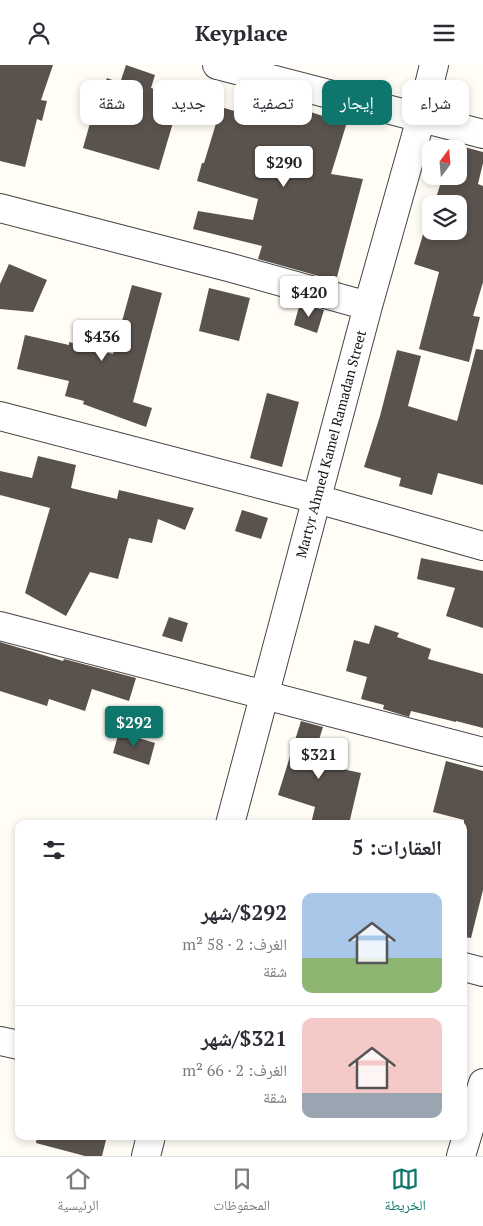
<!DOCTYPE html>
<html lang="ar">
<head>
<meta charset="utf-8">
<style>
	body { margin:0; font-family:"PT Serif","Noto Naskh Arabic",serif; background:#f2f2f3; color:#2b2b33; direction:rtl; height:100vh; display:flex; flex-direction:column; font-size:19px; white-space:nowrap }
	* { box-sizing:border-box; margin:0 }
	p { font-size:16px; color:#7c7c81 }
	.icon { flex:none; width:28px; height:28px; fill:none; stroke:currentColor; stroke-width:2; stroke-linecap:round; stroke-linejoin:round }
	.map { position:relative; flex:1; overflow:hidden; direction:ltr }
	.side { position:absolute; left:15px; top:755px; width:452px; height:320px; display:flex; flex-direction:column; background:#fff; border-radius:10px; box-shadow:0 2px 8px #0003; direction:rtl }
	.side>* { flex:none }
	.guide { position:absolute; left:15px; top:15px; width:454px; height:45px; direction:rtl; display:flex; gap:10px }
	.needle { width:32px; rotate:16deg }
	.fabs { position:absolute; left:422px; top:75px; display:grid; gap:10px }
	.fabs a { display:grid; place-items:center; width:45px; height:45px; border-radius:10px; background:#fff; box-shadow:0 2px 8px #0003; font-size:25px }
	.price { position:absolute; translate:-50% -42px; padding:0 11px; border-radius:5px; background:#fff; color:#222; font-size:16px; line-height:32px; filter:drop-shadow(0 1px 2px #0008) }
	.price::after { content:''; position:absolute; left:50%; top:30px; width:15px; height:11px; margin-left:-8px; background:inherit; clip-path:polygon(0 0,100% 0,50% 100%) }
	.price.on { background:#0f766e; color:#fff }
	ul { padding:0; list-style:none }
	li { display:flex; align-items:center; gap:15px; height:125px; padding:0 25px }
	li+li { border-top:1px solid #e1e1e2 }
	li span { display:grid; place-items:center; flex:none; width:140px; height:100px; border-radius:10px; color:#555 }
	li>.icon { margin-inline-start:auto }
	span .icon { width:60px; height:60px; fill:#fffc; stroke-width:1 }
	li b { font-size:21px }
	h2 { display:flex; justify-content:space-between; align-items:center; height:60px; padding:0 25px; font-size:21px }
	.pill { padding:0 18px; border-radius:10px; background:#fff; box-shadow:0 2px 8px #0003; font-size:18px; line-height:45px }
	.pill.on { background:#0f766e; color:#fff }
	header { display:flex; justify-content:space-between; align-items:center; height:65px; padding:0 25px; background:#fff; font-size:22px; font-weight:600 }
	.tab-bar { display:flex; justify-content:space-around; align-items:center; height:70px; border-top:1px solid #e1e1e2; background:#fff; font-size:14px; color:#7c7c81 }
	.tab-bar a { display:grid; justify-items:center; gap:2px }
	.tab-bar .on { color:#0f766e }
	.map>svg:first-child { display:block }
	.building { fill:#5a524d }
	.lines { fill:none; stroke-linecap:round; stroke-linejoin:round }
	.minor-casing { stroke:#444; stroke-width:30 }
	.minor { stroke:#fff; stroke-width:28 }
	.labels { text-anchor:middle; stroke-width:5; stroke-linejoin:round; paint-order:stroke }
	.street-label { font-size:14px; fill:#111; stroke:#fff }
</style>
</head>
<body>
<header><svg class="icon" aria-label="menu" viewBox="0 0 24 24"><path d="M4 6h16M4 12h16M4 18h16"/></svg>Keyplace<svg class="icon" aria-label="person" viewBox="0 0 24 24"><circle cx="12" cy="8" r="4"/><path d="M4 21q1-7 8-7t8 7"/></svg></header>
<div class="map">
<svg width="483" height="1091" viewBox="0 0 483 1091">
	<rect width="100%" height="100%" fill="#fffdf5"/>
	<path class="building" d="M 0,0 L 53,0 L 41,35 L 47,36 L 42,56 L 37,54 L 25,102 L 0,96 Z
		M 126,0 L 155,10 L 151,23 L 161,26 L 160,28 L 180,34 L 159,105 L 83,83 L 90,58 L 107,13 L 120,18 Z
		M 221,42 L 274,58 L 276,51 L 294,56 L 298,43 L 323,51 L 325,46 L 348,54 L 331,109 L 363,114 L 337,212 L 334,211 L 333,215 L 258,194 L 262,181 L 193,164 L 198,146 L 253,155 L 258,134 L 197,116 L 202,98 L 204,98 Z
		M 453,79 L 483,87 L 483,98 L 478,119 L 483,121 L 483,217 L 473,251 L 480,252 L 469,297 L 419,284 L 439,207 L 414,199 L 426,160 L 428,160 L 431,149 L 431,166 L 459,166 L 459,139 L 434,139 L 443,111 L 459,111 L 459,84 L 451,84 Z
		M 9,199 L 47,215 L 33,247 L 0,244 L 0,219 Z
		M 132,220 L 162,228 L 133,337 L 152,343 L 146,362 L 83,339 L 84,336 L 65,331 L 69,316 L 17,304 L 25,270 L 69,280 L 69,277 L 113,289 Z
		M 209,223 L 250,233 L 239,276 L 199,266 Z
		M 300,238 L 324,245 L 317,268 L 294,260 Z
		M 476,284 L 483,285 L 483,420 L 438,408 L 432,430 L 399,421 L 401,413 L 364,402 L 380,351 L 397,285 L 421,291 L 408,341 L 457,356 Z
		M 267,328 L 299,337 L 282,402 L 250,393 Z
		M 38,391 L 76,400 L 71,423 L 117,434 L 119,425 L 194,443 L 185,465 L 158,454 L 152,478 L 129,473 L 118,514 L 90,507 L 66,551 L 25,528 L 50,443 L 0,430 L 0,406 L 32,413 Z
		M 242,445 L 268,453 L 261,474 L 235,466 Z
		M 421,493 L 483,506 L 483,563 L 446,551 L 455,523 L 417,514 Z
		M 169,552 L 188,558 L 182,577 L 162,571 Z
		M 375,560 L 399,568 L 397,572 L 431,584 L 428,594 L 483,609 L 483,663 L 456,656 L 456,657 L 411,646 L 409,652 L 383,644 L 384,640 L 361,634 L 367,612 L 346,606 L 354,575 L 369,579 Z
		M 0,577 L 63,596 L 64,594 L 136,613 L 129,636 L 92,624 L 85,646 L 49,634 L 47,641 L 0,626 Z
		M 301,656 L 323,662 L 317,681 L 329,684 L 324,700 L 361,708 L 349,759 L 311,759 L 315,742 L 278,730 Z
		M 119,667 L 155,678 L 149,700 L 113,688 Z
		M 446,696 L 483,706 L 483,825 L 471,873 L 464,872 L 464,755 L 433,747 Z
		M 37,1071 L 107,1071 L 102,1091 L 85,1091 L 36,1078 Z"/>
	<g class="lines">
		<g class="minor-casing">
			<path id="minor" d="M 217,0 L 483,69
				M 0,143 L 228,202 L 368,241
				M 0,351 L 317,434 L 483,481
				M 0,561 L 483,687
				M 230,759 L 368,241 L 421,53 L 434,0
				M 464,902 L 483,907
				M 0,976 L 19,980
				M 146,1091 L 151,1071
				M 461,1091 L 483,1018"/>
		</g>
		<use href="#minor" class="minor"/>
	</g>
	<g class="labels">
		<g class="street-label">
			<text transform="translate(331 379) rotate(-75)" y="5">Martyr Ahmed Kamel Ramadan Street</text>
		</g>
	</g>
</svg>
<div class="fabs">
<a><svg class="needle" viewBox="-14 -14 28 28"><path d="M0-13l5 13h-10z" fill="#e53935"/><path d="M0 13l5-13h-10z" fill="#7c7c81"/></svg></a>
<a><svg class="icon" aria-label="layers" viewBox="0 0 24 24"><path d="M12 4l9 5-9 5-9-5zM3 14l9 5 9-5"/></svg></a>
</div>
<b class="price" style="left:284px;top:123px">$290</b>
<b class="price" style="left:309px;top:253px">$420</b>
<b class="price" style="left:102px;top:297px">$436</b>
<b class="price on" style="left:134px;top:683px">$292</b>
<b class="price" style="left:319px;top:715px">$321</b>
<div class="guide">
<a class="pill">شراء</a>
<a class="pill on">إيجار</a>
<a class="pill">تصفية</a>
<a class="pill">جديد</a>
<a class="pill">شقة</a>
</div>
<section class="side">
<h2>العقارات: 5<svg class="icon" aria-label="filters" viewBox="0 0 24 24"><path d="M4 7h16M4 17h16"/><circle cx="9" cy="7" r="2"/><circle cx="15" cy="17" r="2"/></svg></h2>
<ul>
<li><span style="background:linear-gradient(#a9c7e8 65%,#8fb573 0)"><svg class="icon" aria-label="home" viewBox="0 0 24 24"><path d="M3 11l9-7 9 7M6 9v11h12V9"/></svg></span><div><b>$292/شهر</b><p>الغرف: 2 · 58 m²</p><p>شقة</p></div></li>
<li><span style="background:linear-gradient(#f6c9c9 75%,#9aa5b1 0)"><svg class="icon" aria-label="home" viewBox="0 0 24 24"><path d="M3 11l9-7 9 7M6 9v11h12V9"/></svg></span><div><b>$321/شهر</b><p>الغرف: 2 · 66 m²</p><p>شقة</p></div></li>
</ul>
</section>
</div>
<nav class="tab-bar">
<a class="on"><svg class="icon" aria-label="map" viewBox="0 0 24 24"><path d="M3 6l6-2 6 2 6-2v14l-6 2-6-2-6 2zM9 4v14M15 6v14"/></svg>الخريطة</a>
<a><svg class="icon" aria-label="saved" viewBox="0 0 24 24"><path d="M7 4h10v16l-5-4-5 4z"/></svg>المحفوظات</a>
<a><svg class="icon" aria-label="home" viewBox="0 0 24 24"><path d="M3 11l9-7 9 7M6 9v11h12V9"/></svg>الرئيسية</a>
</nav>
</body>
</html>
